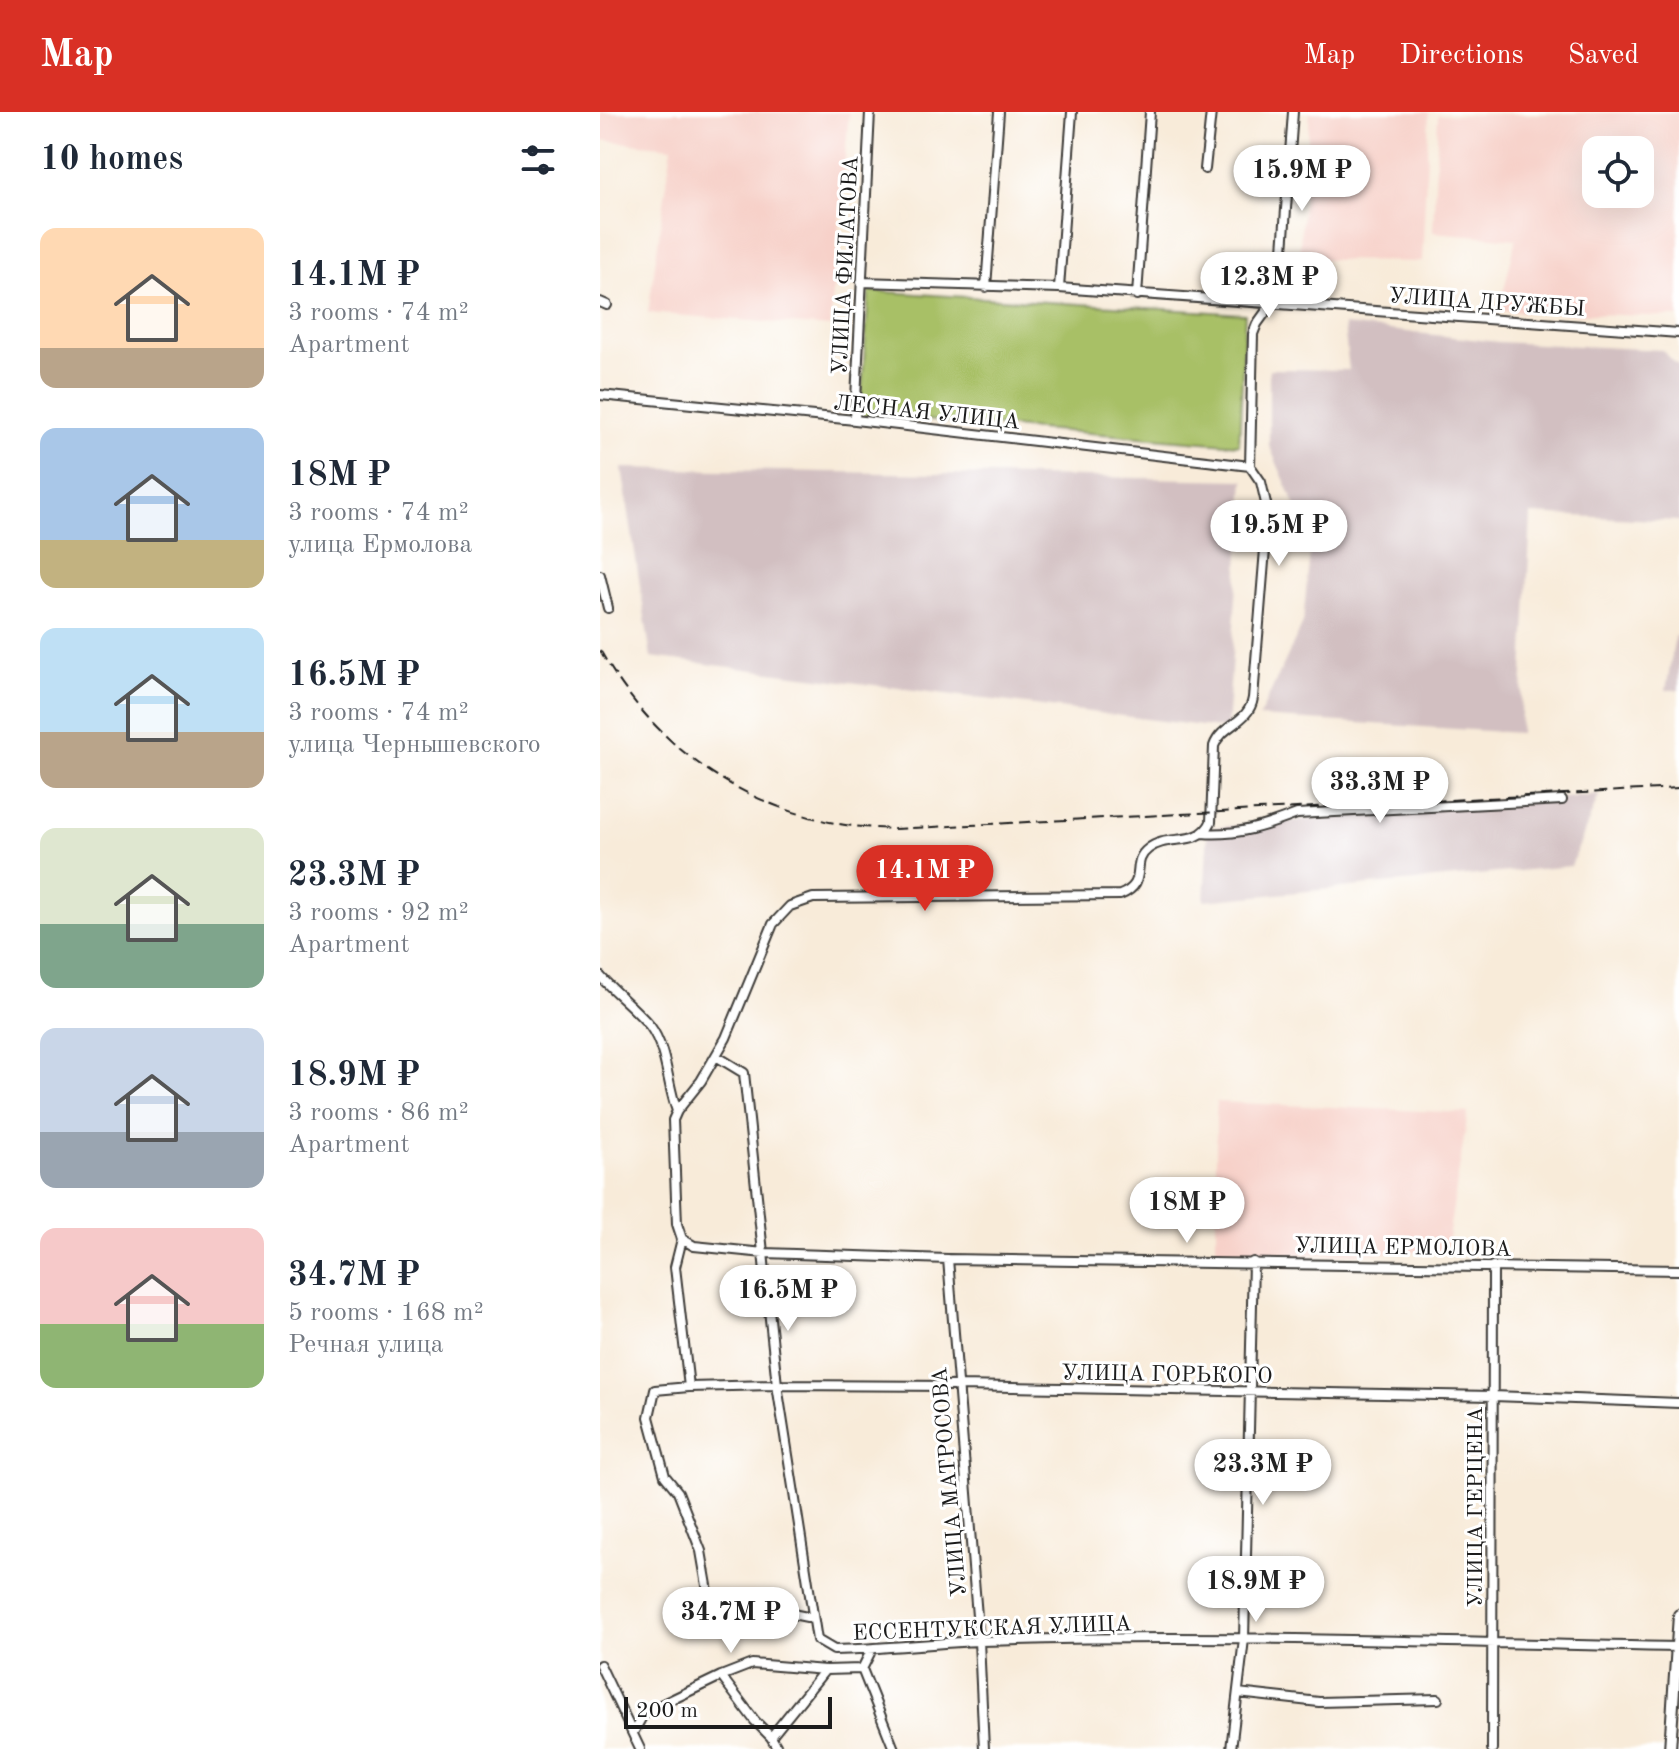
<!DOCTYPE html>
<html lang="en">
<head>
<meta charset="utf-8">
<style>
	body { margin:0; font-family:"Old Standard TT",serif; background:#f2f2f3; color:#1f2937; height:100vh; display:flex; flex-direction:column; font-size:30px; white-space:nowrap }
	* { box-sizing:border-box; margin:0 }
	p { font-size:26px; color:#747a83 }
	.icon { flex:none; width:44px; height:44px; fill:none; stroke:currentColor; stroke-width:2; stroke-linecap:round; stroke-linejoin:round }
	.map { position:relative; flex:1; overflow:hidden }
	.panel { display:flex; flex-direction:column; background:#fff; width:600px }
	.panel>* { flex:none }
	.buttons { position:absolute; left:982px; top:24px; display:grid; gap:16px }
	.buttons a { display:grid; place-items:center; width:72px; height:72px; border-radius:16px; background:#fff; box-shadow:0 8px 32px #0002; font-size:40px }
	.scale { position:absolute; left:24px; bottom:20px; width:208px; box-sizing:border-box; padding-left:8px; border:4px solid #1c1c1c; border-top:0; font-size:22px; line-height:28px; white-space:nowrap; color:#1c1c1c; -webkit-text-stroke:6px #fff; paint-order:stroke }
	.price { position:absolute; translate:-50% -68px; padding:0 18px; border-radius:28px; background:#fff; color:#222; font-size:26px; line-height:52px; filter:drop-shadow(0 2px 4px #0008) }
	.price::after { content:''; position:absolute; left:50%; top:48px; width:24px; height:18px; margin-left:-12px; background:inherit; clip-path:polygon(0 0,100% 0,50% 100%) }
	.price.on { background:#d93025; color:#fff }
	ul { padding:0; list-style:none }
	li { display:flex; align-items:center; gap:24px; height:200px; padding:0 40px }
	li span { display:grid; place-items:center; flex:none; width:224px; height:160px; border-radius:16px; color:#555 }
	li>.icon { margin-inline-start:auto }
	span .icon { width:96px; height:96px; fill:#fffc; stroke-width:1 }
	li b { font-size:34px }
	h2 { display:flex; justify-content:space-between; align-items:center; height:96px; padding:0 40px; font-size:34px }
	header { display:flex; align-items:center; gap:48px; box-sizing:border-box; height:112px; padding:0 40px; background:#d93025; color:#fff }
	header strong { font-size:38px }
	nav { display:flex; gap:44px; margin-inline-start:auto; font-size:28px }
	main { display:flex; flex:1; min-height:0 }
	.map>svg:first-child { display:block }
	.built { fill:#f7d1c9; fill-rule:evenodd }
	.industrial { fill:#d2bfc1 }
	.green { fill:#a8c066; stroke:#626e41; stroke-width:2 }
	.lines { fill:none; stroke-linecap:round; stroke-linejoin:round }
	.minor-casing { stroke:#3d3b38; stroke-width:12 }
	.major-casing { stroke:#3d3b38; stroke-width:14 }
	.minor { stroke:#fff; stroke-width:8 }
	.major { stroke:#fff; stroke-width:10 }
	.rail { stroke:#1c1c1c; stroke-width:2; stroke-dasharray:12 6; stroke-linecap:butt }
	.labels { text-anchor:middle; stroke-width:6; stroke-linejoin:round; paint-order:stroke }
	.street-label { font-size:22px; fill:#1c1c1c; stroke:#fff }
</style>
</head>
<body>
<header>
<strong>Map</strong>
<nav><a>Map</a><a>Directions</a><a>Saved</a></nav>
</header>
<main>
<section class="panel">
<h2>10 homes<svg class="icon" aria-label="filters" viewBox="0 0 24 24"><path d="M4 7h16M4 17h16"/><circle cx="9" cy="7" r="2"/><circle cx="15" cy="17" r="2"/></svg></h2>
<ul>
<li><span style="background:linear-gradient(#ffd9b3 75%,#b9a48a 0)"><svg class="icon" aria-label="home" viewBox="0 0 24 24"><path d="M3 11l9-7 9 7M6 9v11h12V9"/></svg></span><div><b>14.1M ₽</b><p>3 rooms · 74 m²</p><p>Apartment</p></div></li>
<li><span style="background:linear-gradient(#a9c7e8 70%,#c2b280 0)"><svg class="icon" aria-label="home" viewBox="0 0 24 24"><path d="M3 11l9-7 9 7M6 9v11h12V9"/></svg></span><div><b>18M ₽</b><p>3 rooms · 74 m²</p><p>улица Ермолова</p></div></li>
<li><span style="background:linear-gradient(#bfe0f5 65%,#b9a48a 0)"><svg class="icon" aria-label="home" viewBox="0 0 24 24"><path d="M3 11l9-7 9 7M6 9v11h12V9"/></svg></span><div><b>16.5M ₽</b><p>3 rooms · 74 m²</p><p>улица Чернышевского</p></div></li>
<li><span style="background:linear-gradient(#dfe7d0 60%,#7fa58c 0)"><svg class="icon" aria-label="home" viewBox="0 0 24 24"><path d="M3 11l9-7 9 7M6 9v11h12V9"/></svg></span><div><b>23.3M ₽</b><p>3 rooms · 92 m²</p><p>Apartment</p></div></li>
<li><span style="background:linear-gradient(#c9d6e8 65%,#9aa5b1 0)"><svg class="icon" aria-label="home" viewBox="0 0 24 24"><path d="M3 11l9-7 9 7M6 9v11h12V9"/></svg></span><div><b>18.9M ₽</b><p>3 rooms · 86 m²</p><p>Apartment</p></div></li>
<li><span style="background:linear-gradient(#f6c9c9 60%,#8fb573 0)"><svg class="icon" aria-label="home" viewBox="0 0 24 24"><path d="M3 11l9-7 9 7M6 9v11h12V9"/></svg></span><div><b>34.7M ₽</b><p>5 rooms · 168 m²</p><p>Речная улица</p></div></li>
</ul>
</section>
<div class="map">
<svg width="1079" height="1637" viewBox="0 0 1079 1637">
	<rect width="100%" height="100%" fill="#fff"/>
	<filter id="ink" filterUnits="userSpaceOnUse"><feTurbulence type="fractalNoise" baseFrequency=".0125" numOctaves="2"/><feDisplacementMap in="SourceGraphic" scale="16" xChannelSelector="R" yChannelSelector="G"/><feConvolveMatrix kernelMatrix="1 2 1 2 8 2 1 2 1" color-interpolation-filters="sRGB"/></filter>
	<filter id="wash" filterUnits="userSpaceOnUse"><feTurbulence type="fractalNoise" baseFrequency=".006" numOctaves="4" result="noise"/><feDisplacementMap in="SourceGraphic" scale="32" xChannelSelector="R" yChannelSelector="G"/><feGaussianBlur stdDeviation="1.8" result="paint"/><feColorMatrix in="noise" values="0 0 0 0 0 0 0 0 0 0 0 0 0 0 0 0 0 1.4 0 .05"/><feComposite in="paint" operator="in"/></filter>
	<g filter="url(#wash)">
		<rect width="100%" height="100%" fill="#f8ebd9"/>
		<path class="built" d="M 0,0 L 249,0 L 230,215 L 48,201 L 72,35 L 0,28 Z
			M 710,0 L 829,0 L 822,150 L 699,147 Z
			M 1079,0 L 1079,205 L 899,199 L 916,127 L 833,120 L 838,3 ZM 996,38 L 1040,38 L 1040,82 L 996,82 Z
			M 616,990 L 868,1001 L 846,1139 L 616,1145 Z"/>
		<path class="industrial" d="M 744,213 L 898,230 L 1062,238 L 1079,255 L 1079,409 L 931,402 L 920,621 L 659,605 L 703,511 L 711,429 L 669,333 L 669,257 L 749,258 Z
			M 22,356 L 644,368 L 627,617 L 51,545 Z
			M 1075,524 L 1079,525 L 1079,578 L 1066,578 Z
			M 999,683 L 971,754 L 604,789 L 608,716 Z"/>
		<path class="green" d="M 269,179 L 645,202 L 639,333 L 260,303 Z"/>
	</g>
	<g filter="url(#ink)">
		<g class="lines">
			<g class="minor-casing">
				<path id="minor" d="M 693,0 L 680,180 L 657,212 L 653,222 L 650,354 L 661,370 L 668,400 L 653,586 C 649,611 622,612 614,634 L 611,710 C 599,736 567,721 548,737 C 529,751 550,771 520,783 L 213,786 L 190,794 L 173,812 L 126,926 L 101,969 L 77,999 L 73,1008 L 77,1112 L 82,1127 L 94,1134 L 164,1141 L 348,1147 L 1079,1158
					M 605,57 L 611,0
					M 261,170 L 459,176 L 1079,221
					M 386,175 L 399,0
					M 459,176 L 472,0
					M 537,183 L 550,0
					M 0,190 L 7,193
					M 0,283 L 255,308 L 650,354
					M 255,308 L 270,0
					M 0,463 L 8,496
					M 602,721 C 637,724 666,714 697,702 L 962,688
					M 0,864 C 15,881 35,896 50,914 C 67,937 67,972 77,999
					M 116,944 L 144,961 L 177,1273 L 217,1528 L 234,1538 C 283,1537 331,1531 380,1529 C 613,1521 846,1531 1079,1535
					M 82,1127 L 75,1155 L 89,1275
					M 348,1147 L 379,1529 L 384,1637
					M 212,1506 L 109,1485 L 101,1439 L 78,1380 L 65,1364 L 49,1305 L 55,1278 L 89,1275 L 177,1273 L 359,1274 L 893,1284 L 1079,1291
					M 0,1553 L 40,1637
					M 262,1557 L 294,1637
					M 121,1564 L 155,1609 L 171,1625 L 178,1637
					M 638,1581 L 719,1590 L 838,1587
					M 34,1619 L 44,1601 L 121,1564 L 152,1552 L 225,1558 L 262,1557 L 272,1537
					M 171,1625 L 225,1558
					M 631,1637 L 644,1527 L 653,1150
					M 892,1637 L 893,1154"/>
			</g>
			<g class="major-casing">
				<path id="major" d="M 1070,1637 L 1079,1503"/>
			</g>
			<use href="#minor" class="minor"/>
			<use href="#major" class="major"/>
			<path class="rail" d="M 0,538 C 53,632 132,690 239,712 C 257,715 276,716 294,717 L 1079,676"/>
		</g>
	</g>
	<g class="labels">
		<g class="street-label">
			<text transform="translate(244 153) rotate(-87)" y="8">УЛИЦА ФИЛАТОВА</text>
			<text transform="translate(887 189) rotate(4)" y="8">УЛИЦА ДРУЖБЫ</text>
			<text transform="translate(327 299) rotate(6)" y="8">ЛЕСНАЯ УЛИЦА</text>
			<text transform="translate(803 1134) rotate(1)" y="8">УЛИЦА ЕРМОЛОВА</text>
			<text transform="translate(567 1261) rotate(1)" y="8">УЛИЦА ГОРЬКОГО</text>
			<text transform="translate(348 1370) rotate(-95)" y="8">УЛИЦА МАТРОСОВА</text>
			<text transform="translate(874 1395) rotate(-90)" y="8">УЛИЦА ГЕРЦЕНА</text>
			<text transform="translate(392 1515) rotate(-2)" y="8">ЕССЕНТУКСКАЯ УЛИЦА</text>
		</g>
	</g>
</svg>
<div class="buttons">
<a><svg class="icon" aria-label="locate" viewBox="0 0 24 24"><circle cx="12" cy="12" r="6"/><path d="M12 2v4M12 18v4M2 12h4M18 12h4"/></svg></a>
</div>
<div class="scale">200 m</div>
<b class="price" style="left:702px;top:101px">15.9M ₽</b>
<b class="price" style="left:669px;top:208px">12.3M ₽</b>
<b class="price" style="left:679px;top:456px">19.5M ₽</b>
<b class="price" style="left:780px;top:713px">33.3M ₽</b>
<b class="price on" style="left:325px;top:801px">14.1M ₽</b>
<b class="price" style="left:587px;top:1133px">18M ₽</b>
<b class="price" style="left:188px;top:1221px">16.5M ₽</b>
<b class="price" style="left:663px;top:1395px">23.3M ₽</b>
<b class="price" style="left:656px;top:1512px">18.9M ₽</b>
<b class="price" style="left:131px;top:1543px">34.7M ₽</b>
</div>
</main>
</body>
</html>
